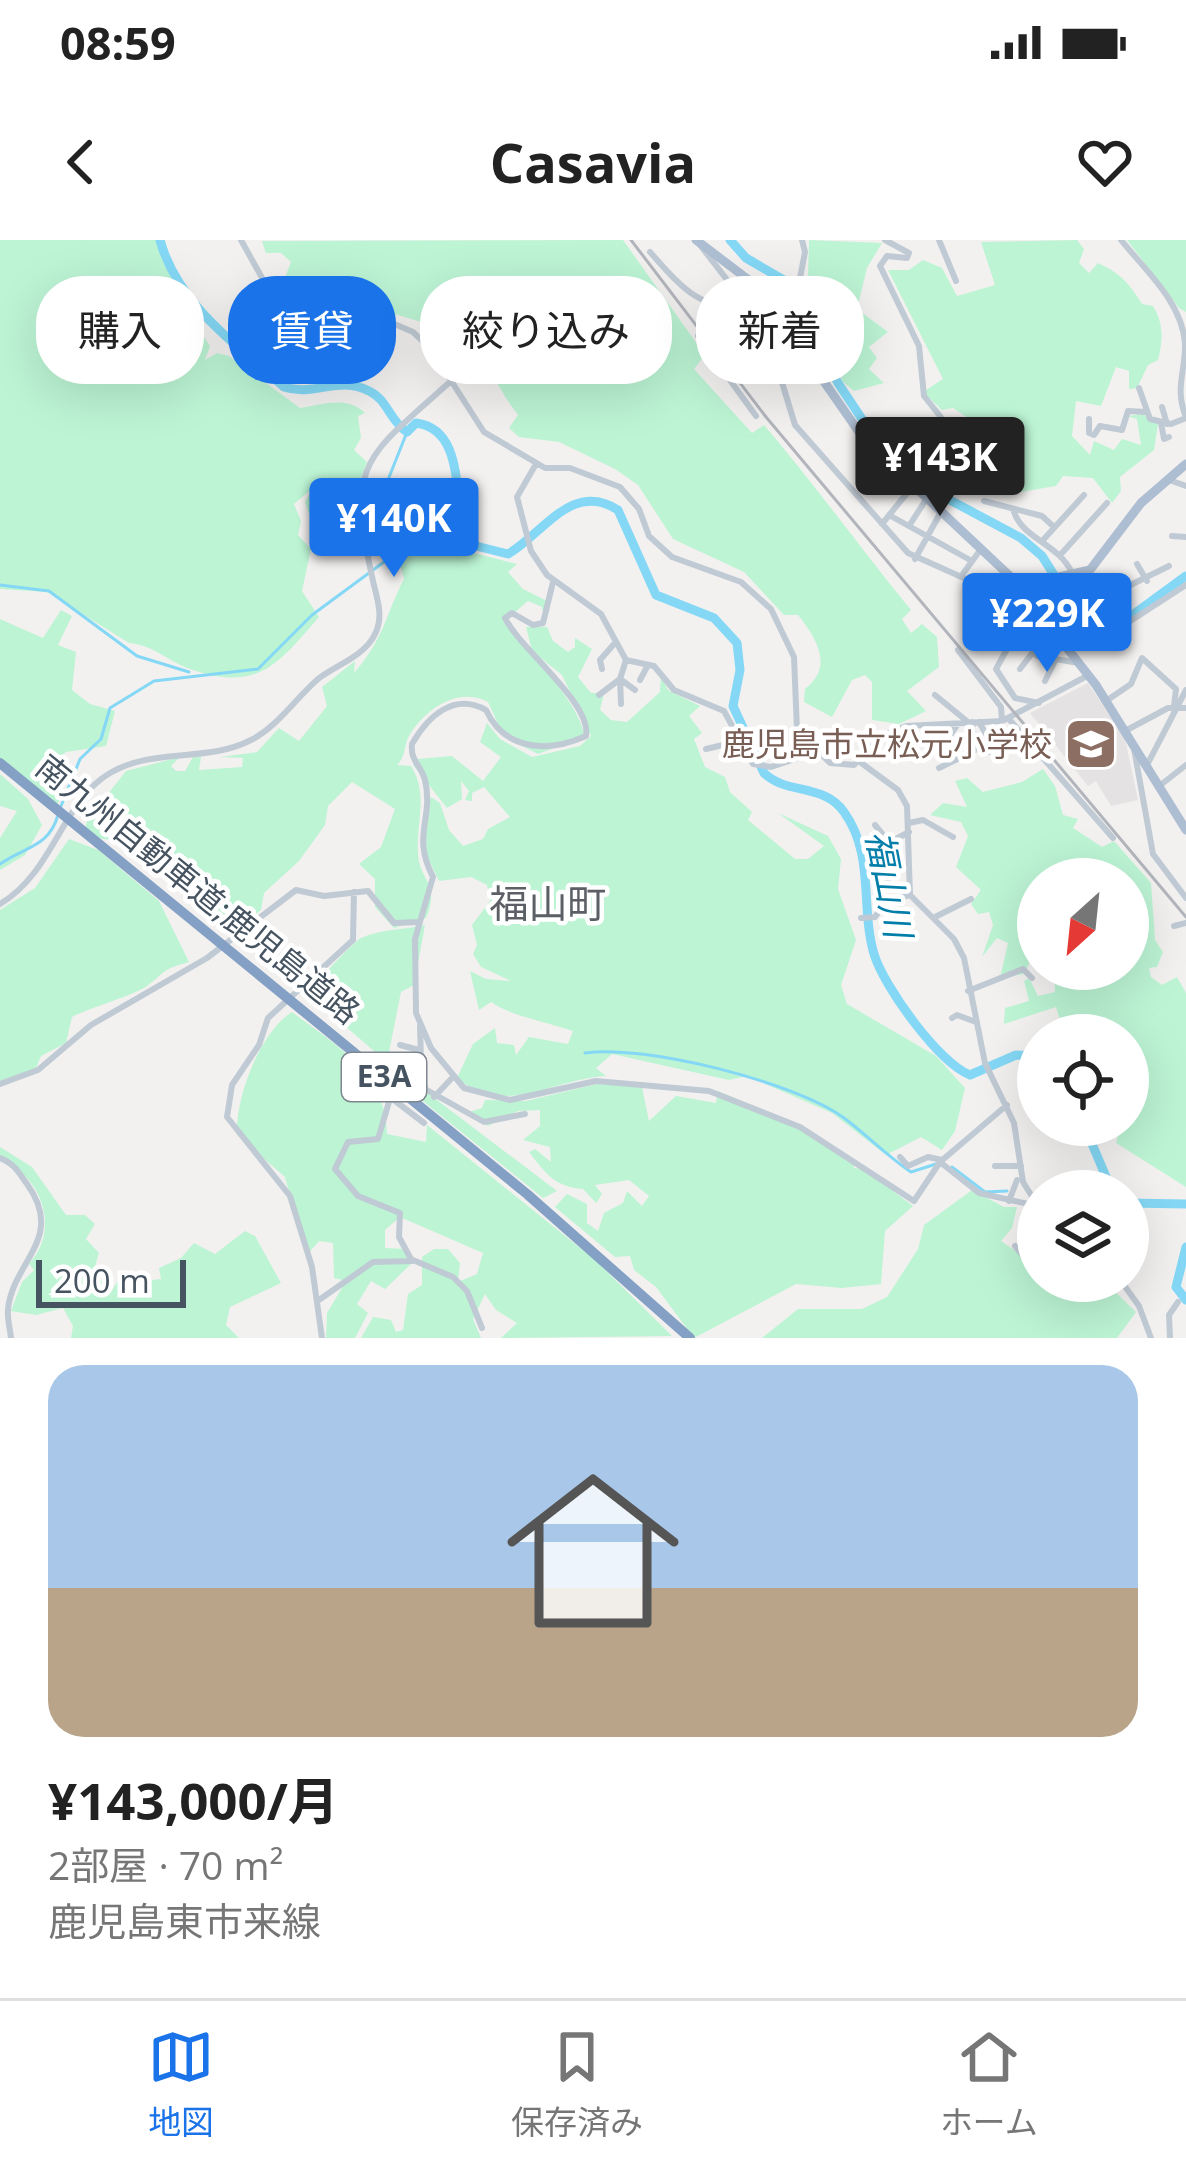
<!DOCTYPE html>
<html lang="ja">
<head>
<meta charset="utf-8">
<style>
	body { margin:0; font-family:"Open Sans","Noto Sans JP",sans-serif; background:#f2f2f2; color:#222; height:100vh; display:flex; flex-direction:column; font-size:45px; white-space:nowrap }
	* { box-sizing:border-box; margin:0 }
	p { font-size:39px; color:#767676 }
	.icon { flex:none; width:66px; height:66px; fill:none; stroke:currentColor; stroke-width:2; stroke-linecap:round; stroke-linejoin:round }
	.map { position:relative; height:1098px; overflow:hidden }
	.details { display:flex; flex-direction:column; background:#fff; flex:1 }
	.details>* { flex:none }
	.hud { position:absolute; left:36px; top:36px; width:1116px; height:108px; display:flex; gap:24px }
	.needle { width:78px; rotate:207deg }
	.tools { position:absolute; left:1017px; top:618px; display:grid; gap:24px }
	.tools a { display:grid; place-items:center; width:132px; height:132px; border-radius:50%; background:#fff; box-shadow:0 12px 48px #0002; font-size:60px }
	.scale { position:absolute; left:36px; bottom:30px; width:150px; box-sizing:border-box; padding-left:12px; border:6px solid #465360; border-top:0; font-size:33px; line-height:42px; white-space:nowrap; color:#465360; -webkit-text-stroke:9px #fff; paint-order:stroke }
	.price { position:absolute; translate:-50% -102px; padding:0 27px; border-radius:12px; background:#1a73e8; color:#fff; font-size:39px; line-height:78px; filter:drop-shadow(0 3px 6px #0008) }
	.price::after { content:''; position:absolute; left:50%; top:72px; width:36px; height:27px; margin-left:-18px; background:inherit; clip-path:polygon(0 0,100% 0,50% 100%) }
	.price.active { background:#222; color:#fff }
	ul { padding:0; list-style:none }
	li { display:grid; align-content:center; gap:24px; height:636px; padding:0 48px }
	li span { display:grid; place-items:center; height:372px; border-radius:36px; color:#555 }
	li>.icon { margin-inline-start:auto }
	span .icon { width:216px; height:216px; fill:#fffc; stroke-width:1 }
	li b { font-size:51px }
	.pill { padding:0 42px; border-radius:48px; background:#fff; box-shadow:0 12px 48px #0002; font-size:42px; line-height:108px }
	.pill.active { background:#1a73e8; color:#fff }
	.status { display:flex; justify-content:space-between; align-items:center; height:84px; padding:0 60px; background:#fff; direction:ltr }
	.status svg { height:33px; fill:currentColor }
	header { display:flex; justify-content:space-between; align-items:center; height:156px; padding:0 48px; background:#fff; font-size:54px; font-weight:700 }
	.tabs { display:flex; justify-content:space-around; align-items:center; height:168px; border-top:3px solid #e0e0e0; background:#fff; font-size:33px; color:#767676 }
	.tabs a { display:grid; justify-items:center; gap:6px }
	.tabs .active { color:#1a73e8 }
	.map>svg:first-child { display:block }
	.education { fill:#e4e2e2 }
	.green { fill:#bcf4d4 }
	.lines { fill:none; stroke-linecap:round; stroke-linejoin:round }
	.stream { stroke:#84d8f5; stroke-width:3 }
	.river { stroke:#84d8f5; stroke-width:9 }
	.minor { stroke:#c0cad4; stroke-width:6 }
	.major { stroke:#aebed2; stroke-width:9 }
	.highway { stroke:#84a0c4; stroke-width:10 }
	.rail { stroke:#b2b5bc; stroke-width:3 }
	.labels { text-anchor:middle; stroke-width:9; stroke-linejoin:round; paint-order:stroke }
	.shield { fill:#fff; stroke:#7e8790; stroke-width:3 }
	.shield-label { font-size:30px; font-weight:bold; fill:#465360 }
	.education-label { font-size:33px; fill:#785e54; stroke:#fff; text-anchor:end }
	.street-label { font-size:33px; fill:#465360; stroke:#fff }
	.water-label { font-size:36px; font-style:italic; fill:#027ea9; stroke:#fff }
	.quarter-label { font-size:39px; fill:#5c6066; stroke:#fff }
</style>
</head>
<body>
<div class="status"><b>08:59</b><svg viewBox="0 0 49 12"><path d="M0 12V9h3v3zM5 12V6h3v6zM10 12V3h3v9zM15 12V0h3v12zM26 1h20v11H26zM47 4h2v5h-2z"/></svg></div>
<header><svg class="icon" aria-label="back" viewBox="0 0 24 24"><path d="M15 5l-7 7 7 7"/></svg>Casavia<svg class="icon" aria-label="heart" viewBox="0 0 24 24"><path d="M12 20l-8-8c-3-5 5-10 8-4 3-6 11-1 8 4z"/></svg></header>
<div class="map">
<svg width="1186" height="1098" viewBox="0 0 1186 1098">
	<rect width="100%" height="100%" fill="#f3f1f0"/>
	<path class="education" d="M 1088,443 L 1125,499 L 1138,560 L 1111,566 L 1096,541 L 1088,546 L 1030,473 Z"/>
	<path class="green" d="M 0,0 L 165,0 L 175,36 L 167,42 L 210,106 L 205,120 L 217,113 L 229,116 L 300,168 C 321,165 348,155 365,173 L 358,176 L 361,198 L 354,210 L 367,222 L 353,259 L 348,259 L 354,244 L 341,238 L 320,248 L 322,262 L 309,274 L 305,262 L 312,249 L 294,264 L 301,281 L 298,295 L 311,309 L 302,351 L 319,377 C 278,424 258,453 190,429 C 169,422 154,405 129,403 L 47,352 L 0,349 Z
		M 623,0 L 705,115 L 694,129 L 752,193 L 764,185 C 816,246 861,309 911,370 L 902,379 L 911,393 L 922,384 L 937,397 L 939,427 L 907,451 L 926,471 L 899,484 L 872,480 L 872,442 L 865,435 L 852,440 L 832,477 L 804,462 L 805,449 C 834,427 817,399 798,375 L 784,375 L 744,332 L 673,299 L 638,245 L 615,229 L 559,202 L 519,197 L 509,188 L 518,175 C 502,155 492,131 477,112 C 448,76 326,63 282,45 L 291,22 L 281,13 L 266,13 L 262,1 Z
		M 809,0 L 882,3 L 867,28 L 857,69 L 888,92 L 869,107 L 877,118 L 869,129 L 884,143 L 854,151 L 842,141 C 837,106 834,61 808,36 Z
		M 1077,0 L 1084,9 L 1079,23 L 1089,33 L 1098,23 C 1120,33 1130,44 1142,64 L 1153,66 C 1164,84 1163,100 1158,120 L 1148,125 L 1137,148 L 1129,149 L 1129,131 L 1116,127 L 1101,166 L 1076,161 L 1072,196 L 1090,215 L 1094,201 L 1114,210 L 1122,199 L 1141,205 L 1137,179 L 1127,176 L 1143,174 L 1158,184 L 1154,210 L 1120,237 L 1121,251 L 1112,263 L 1093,238 L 1063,236 L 1056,246 L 1015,253 L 977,249 C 960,216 977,207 968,178 L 953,168 L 942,170 L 923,152 L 943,139 L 888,30 L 909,30 L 923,20 L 942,28 L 957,56 L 995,45 L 981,2 Z
		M 1127,0 L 1186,0 L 1186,72 L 1179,68 Z
		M 415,298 L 517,324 L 508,332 L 523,349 L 549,362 L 545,384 L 542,367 L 528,361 L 506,380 C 525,409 584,467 584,497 L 538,514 L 504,497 L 488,462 C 459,447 429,467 412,491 C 402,505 408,514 397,525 L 411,526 C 429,555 416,581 418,613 C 419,641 441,643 426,678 L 394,688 L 375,667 L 375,639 L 359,624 L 381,607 L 395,569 L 352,542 L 328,566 L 325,585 L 299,621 L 264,653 L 261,670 L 231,692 L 169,642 L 165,608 L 97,598 L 85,589 L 90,568 L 100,564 L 126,531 L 180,517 L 171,526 L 176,531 L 185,531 L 193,517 L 201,517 L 199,530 L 242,527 L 243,518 L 220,517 L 257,512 L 279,488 L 299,501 L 327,466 L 322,447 L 355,421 L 354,433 C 385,397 384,378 404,339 L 399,320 Z
		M 61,370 L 72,376 L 58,405 L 76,412 L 72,450 L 90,464 L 115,471 L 106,506 L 66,512 L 38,533 L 60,555 L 57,569 L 0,519 L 0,379 L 43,398 Z
		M 526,387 L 547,387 L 553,401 L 568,412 L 575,407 L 575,398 L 592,409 L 578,437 L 591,453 L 604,453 L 600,470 L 611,480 L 627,482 L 660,452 L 661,436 L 668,450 L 700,466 L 689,476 L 702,493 L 694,499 L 705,527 L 725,537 L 730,552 L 752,572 L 748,580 L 795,619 L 808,619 L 824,606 L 778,573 L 828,596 L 841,619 L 838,649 L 856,700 L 841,745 L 847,764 L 936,816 L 965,848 L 955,891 L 942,910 L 921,897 L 886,915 L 832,873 L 747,836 L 729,840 L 612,814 L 596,828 L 606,836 C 552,839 506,878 457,838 L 473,804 L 495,788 L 497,803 L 514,805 L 516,815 L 529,797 L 568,804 L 573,791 C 549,783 509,775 491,762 L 479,770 L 470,731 L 486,739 L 511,741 L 481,727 L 473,714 L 477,705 L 472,685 L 490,661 L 487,645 L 471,637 L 439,641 L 424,610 L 429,563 L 431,557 L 440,563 L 449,590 L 463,606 L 483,599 L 488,589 L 510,577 L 484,547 L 472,553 L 472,561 L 465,560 L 469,551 L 461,541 L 462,559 L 447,568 L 413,525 L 417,519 L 452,516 L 483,541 L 501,517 L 480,502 L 487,483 L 500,499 L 532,517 L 580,506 L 591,496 L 562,435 L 532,411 Z
		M 1043,529 L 1055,546 L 1063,575 L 1078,579 L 1073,588 L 1102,607 L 1114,601 L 1151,643 L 1155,700 L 1163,712 L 1157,727 L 1149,728 L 1151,737 L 1162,745 L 1177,737 L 1186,753 L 1186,947 L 1116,903 L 1121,885 L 1128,885 L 1128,795 L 1065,795 L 1056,767 L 1004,784 L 1005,768 L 1029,761 L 1024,741 L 1029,738 L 1038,756 L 1055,752 L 1054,729 L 1128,729 L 1128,639 L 1038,639 L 1038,705 L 1024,734 L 1000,738 L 1008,703 L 997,698 L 982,717 L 993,685 L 989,672 L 978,674 L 971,664 L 981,650 L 956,627 L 968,596 L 961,582 L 930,575 L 943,563 L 967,567 L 955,541 L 967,538 L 983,552 L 1022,542 Z
		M 0,534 L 28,559 L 42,585 L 25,615 L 0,630 L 0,598 L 17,571 L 0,566 Z
		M 69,599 L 98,610 L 159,661 L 189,722 C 160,730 167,731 147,746 C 135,755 91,767 72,777 L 66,803 L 41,816 L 36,828 L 0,845 L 0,670 L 35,648 Z
		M 425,685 L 414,745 L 401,752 L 389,812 L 382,818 L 307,753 C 317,742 352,703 361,698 C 381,689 402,690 425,685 Z
		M 292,772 C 337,806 387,834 387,894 L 426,902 L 427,885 L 595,1020 L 672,1096 L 501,1098 L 517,1083 L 496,1070 L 485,1054 L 473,1079 L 481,1098 L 361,1098 L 373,1077 L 391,1080 L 396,1092 L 403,1090 L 408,1054 L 422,1045 L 422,1017 L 434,1009 L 448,1009 L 460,1023 L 458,1042 L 477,1034 L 483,1013 L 400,977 L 385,990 L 385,1008 L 405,1009 L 411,1024 L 385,1049 L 371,1041 L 357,1064 L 368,1073 L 355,1098 L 326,1098 L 327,1073 L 346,1041 L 334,1038 L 333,1003 L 319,1001 L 306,1016 L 285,937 L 237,895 C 235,857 261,791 292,772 Z
		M 377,824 L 400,832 L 557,951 L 543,958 Z
		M 597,844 L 642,847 L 649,881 L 676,856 L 716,863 L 718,851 L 803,886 L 854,919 L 854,928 L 864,929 L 913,966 L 885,991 L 881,1044 L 842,1048 L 796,1044 L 694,1098 L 656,1047 L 634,1030 L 630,1016 L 615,1017 L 555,967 L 567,954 L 587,964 L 587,983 L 598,991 L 604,973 L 623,963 L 627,951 L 642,966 L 649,956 L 629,940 L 595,945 L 602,954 L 596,963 L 583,949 C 555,947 545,933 529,912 L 535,909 L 551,922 L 550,907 L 523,900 L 540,886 L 540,870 L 518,871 L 488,886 L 466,873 L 482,868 L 485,860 L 526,861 Z
		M 0,907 L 32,927 L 66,975 L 85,975 L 95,984 L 86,999 L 99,1013 L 93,1033 L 112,1050 L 120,1038 L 127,1043 L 161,1039 L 159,1028 L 181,1018 L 194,1003 L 215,1014 L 245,991 L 255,996 L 281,1043 L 230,1067 L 226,1085 L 239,1098 L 71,1098 L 73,1086 L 63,1068 L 36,1075 L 11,1071 L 22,1042 L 34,1030 L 29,1024 C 61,989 42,937 0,918 Z
		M 972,950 L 1004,967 L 1017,967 L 1012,988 L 1001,1001 L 1024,1017 L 1033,1006 L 1038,1009 L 1038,1041 L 1104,1041 L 1136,1072 L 1117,1098 L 762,1098 L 798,1069 L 862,1069 L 887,1057 L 918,1009 L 924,985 Z"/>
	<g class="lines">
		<path class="stream" d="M 0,345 L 49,351 L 137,416 L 189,432
			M 61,566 L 80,519 L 101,499 L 110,468 L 154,441 L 258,429 L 312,375 L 392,316 L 376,270 L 407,192
			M 0,624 C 26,606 49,607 58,575
			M 585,813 C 644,804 795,842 844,878 C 867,895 887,916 911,932 L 936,924
			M 952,927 L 985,952 L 1007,951"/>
		<path class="river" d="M 160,0 C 177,63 236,105 284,147 C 314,157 339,135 369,151 C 388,160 389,180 407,192 L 416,183 C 469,190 451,268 468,304 L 508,314 C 543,294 572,240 618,270 L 656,355 L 714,378 L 737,403 L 740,430 L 733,466 L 764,533 C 786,555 824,543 844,572 C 875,615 860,666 874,714 C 884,747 939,823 970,835 L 1016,815 L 1038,816
			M 730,0 L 746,18 L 787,42 L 838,143 L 874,197 L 948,259 L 1021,298 L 1042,316 L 1054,335 L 1055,373 L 1065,386 L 1119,385 L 1186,336
			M 1084,885 L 1112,951
			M 1128,963 L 1186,964
			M 1186,1007 L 1176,1047 L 1186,1060"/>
		<path class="minor" d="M 241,0 L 271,54 L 297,64 L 364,71 L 413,92 L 430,108 L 484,192 L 545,228 L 570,228 L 620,247 L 639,269 L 649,296 L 672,317 L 741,342 L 771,369 L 794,417 L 797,490 L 830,523 L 854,525 L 883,496 L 906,486 L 1002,481 L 1087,436
			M 939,0 L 956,41
			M 1121,0 C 1145,30 1182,62 1185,103 C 1186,131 1174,148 1186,177
			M 700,5 L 766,90 L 795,185 L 908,313 L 986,348 L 1037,416 L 1079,423
			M 650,12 C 677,42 702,75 743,63
			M 745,65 L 800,38 L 805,12 L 802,0
			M 312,67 L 326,85 L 350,71
			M 705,89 L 720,82 L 717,67
			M 698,96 L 756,176
			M 1139,148 L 1150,179 L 1171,184 L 1186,178
			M 1162,167 L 1167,184
			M 1089,179 L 1089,193 L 1094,195 L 1100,186 L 1122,190 L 1128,171 L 1146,172
			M 1161,183 L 1164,199 L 1169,197
			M 536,224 L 517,257 L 531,311 L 547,335 L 601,374 L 626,420 L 654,426 L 674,450 L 724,471 L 753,524 L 771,527 L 816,512
			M 1172,241 L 1186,246
			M 984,261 L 1042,276 L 1054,287
			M 1014,272 C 1023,299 1059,304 1072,333
			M 889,275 L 970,320
			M 882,284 L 916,242 L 955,224 L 944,181 L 924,156 L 919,106 L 880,26 L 887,16 L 907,18 L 909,13 L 885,0
			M 909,286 L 927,258
			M 1172,296 L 1186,297
			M 1044,299 L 1084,255
			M 1062,313 L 1107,263
			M 915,319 L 942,270
			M 1137,324 L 1147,341
			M 1087,332 L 1094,363 L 1169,326
			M 962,335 L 981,309
			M 553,342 L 543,383 L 533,385 L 512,373 L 505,378 C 520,409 592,463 586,496 C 548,513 505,511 486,470 C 454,452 428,476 412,504 C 410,521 421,525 425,540 C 434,579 411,595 433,637 L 415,699 L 416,773 L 431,808 L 464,848 L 510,860 L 596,841 L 709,851 L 800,887 L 914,961 L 940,922 L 1007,865
			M 1090,345 L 1107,336
			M 999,361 L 1023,351 L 1011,384
			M 1067,371 L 1096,372 L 1094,363
			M 1113,380 L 1128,367 L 1124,353
			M 1017,391 L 996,429 L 1015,458 L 1039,463
			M 1062,402 L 1118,389 L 1186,345
			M 958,410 L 1001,467 L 1002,481
			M 626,420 L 620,439 L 635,450
			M 602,429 L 600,420 L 614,404
			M 1020,429 L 1033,412
			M 640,440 L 648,425
			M 1045,441 L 1054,423
			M 599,455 L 620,439 L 621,464
			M 935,455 L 968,482
			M 1106,461 L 1131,444 L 1142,418 L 1176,449 L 1174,466
			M 1008,478 L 1113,598
			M 979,482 L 998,515
			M 1125,491 L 1168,468 L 1186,468
			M 978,495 L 989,512
			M 1133,503 L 1153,614 L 1186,658
			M 943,505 L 958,484
			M 706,509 L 744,500
			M 860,522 L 898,550 L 907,566 L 910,655 L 954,699 L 964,718 L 985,823 L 1014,883 L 1023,942 L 1038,966
			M 1146,527 L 1186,450
			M 939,528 L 974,511 L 972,482
			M 1158,547 L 1186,525
			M 909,583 L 923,580 L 953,597
			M 875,585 L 888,601
			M 888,641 L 879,608 L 909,592
			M 0,664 C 54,632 62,561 110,533 C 154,507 207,523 251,500 C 277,487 296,458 318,439 C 336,425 365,416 375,394 C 384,377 377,358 373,341 C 346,221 364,219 451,141
			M 861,678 L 875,677 L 885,663 L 910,655
			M 933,678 L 971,659
			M 1174,686 L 1186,683
			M 890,697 L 906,696 L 897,661
			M 968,751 L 1023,729 L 1032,738
			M 952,778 L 957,775 L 976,782
			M 400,805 L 419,810
			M 385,818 L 410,832
			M 421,820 L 425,849 L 484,882 L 525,874
			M 0,844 L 38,830 L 91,785 L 207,718 L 296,650 L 324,656 L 368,651 L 394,683 L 419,682
			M 399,845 L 421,820 L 420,786
			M 390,857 L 424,883
			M 434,857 L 452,838
			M 900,917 L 908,926 L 928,917 L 942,920
			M 0,918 C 14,923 19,933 27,944 C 66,998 13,1021 8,1069 C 7,1078 10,1089 11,1098
			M 940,922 L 979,953 L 1037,966
			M 995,926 L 1021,926
			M 1009,961 L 1017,940
			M 1015,1006 L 1029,1023 L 1027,1007 L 1038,990
			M 413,1020 L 453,1037 L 467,1051 L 482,1088
			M 1121,1041 L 1139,1066 L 1151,1098
			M 319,1060 L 373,1022 L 412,1021 L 399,997 L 400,973 L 358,956 L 335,929 L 348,902 L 378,899 L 391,855
			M 322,1098 L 312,1027 L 290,956 L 227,877 L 232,845 L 259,805 L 268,778 L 353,700 L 354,652
			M 1170,1098 L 1169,1075 L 1178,1062"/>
		<path class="major" d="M 696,0 L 758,47 L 864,199 L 1013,339 L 1096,445 L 1186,590
			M 1023,351 L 1041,341 L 1090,330 L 1141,263 L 1186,224"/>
		<path class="highway" d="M 0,523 L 527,954 L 690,1098"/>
		<path class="rail" d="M 631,0 L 766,177 L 1186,677"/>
	</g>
	<defs>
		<g id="school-square" transform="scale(2.7)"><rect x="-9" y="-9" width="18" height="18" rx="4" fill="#8d6e63" stroke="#fff"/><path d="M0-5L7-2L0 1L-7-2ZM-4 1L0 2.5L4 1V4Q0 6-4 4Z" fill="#fff"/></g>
	</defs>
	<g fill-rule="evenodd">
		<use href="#school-square" x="1091" y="504"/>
	</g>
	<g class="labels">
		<rect class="shield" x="342" y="813" width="84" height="48" rx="9"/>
		<g class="shield-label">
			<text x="384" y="847">E3A</text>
		</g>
		<g class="education-label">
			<text x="1052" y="516">鹿児島市立松元小学校</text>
		</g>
		<g class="street-label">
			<text transform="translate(198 649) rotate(39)" y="12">南九州自動車道;鹿児島道路</text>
		</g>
		<g class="water-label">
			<text transform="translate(889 644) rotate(79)" y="13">福山川</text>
		</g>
		<g class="quarter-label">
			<text x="548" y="678">福山町</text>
		</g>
	</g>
</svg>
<div class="tools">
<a><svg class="needle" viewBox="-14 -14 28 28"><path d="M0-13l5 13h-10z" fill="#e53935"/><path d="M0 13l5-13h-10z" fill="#767676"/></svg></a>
<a><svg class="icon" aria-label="locate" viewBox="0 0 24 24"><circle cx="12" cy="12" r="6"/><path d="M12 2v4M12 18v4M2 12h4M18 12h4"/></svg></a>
<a><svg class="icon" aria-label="layers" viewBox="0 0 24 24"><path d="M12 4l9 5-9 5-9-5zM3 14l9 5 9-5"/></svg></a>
</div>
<div class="scale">200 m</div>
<b class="price active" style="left:940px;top:279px">¥143K</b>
<b class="price" style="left:394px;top:340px">¥140K</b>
<b class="price" style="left:1047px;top:435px">¥229K</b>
<div class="hud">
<a class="pill">購入</a>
<a class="pill active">賃貸</a>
<a class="pill">絞り込み</a>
<a class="pill">新着</a>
</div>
</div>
<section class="details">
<ul>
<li><span style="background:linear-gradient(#a9c7e8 60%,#b9a48a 0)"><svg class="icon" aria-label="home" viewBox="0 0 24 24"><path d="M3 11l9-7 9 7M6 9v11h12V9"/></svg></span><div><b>¥143,000/月</b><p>2部屋 · 70 m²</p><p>鹿児島東市来線</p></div></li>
</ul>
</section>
<nav class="tabs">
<a class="active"><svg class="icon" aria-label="map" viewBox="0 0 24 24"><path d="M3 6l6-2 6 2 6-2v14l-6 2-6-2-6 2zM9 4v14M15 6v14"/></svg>地図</a>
<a><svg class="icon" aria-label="saved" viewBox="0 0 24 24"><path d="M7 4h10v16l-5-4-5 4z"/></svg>保存済み</a>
<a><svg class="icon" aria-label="home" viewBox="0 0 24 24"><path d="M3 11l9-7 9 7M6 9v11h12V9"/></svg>ホーム</a>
</nav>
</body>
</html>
